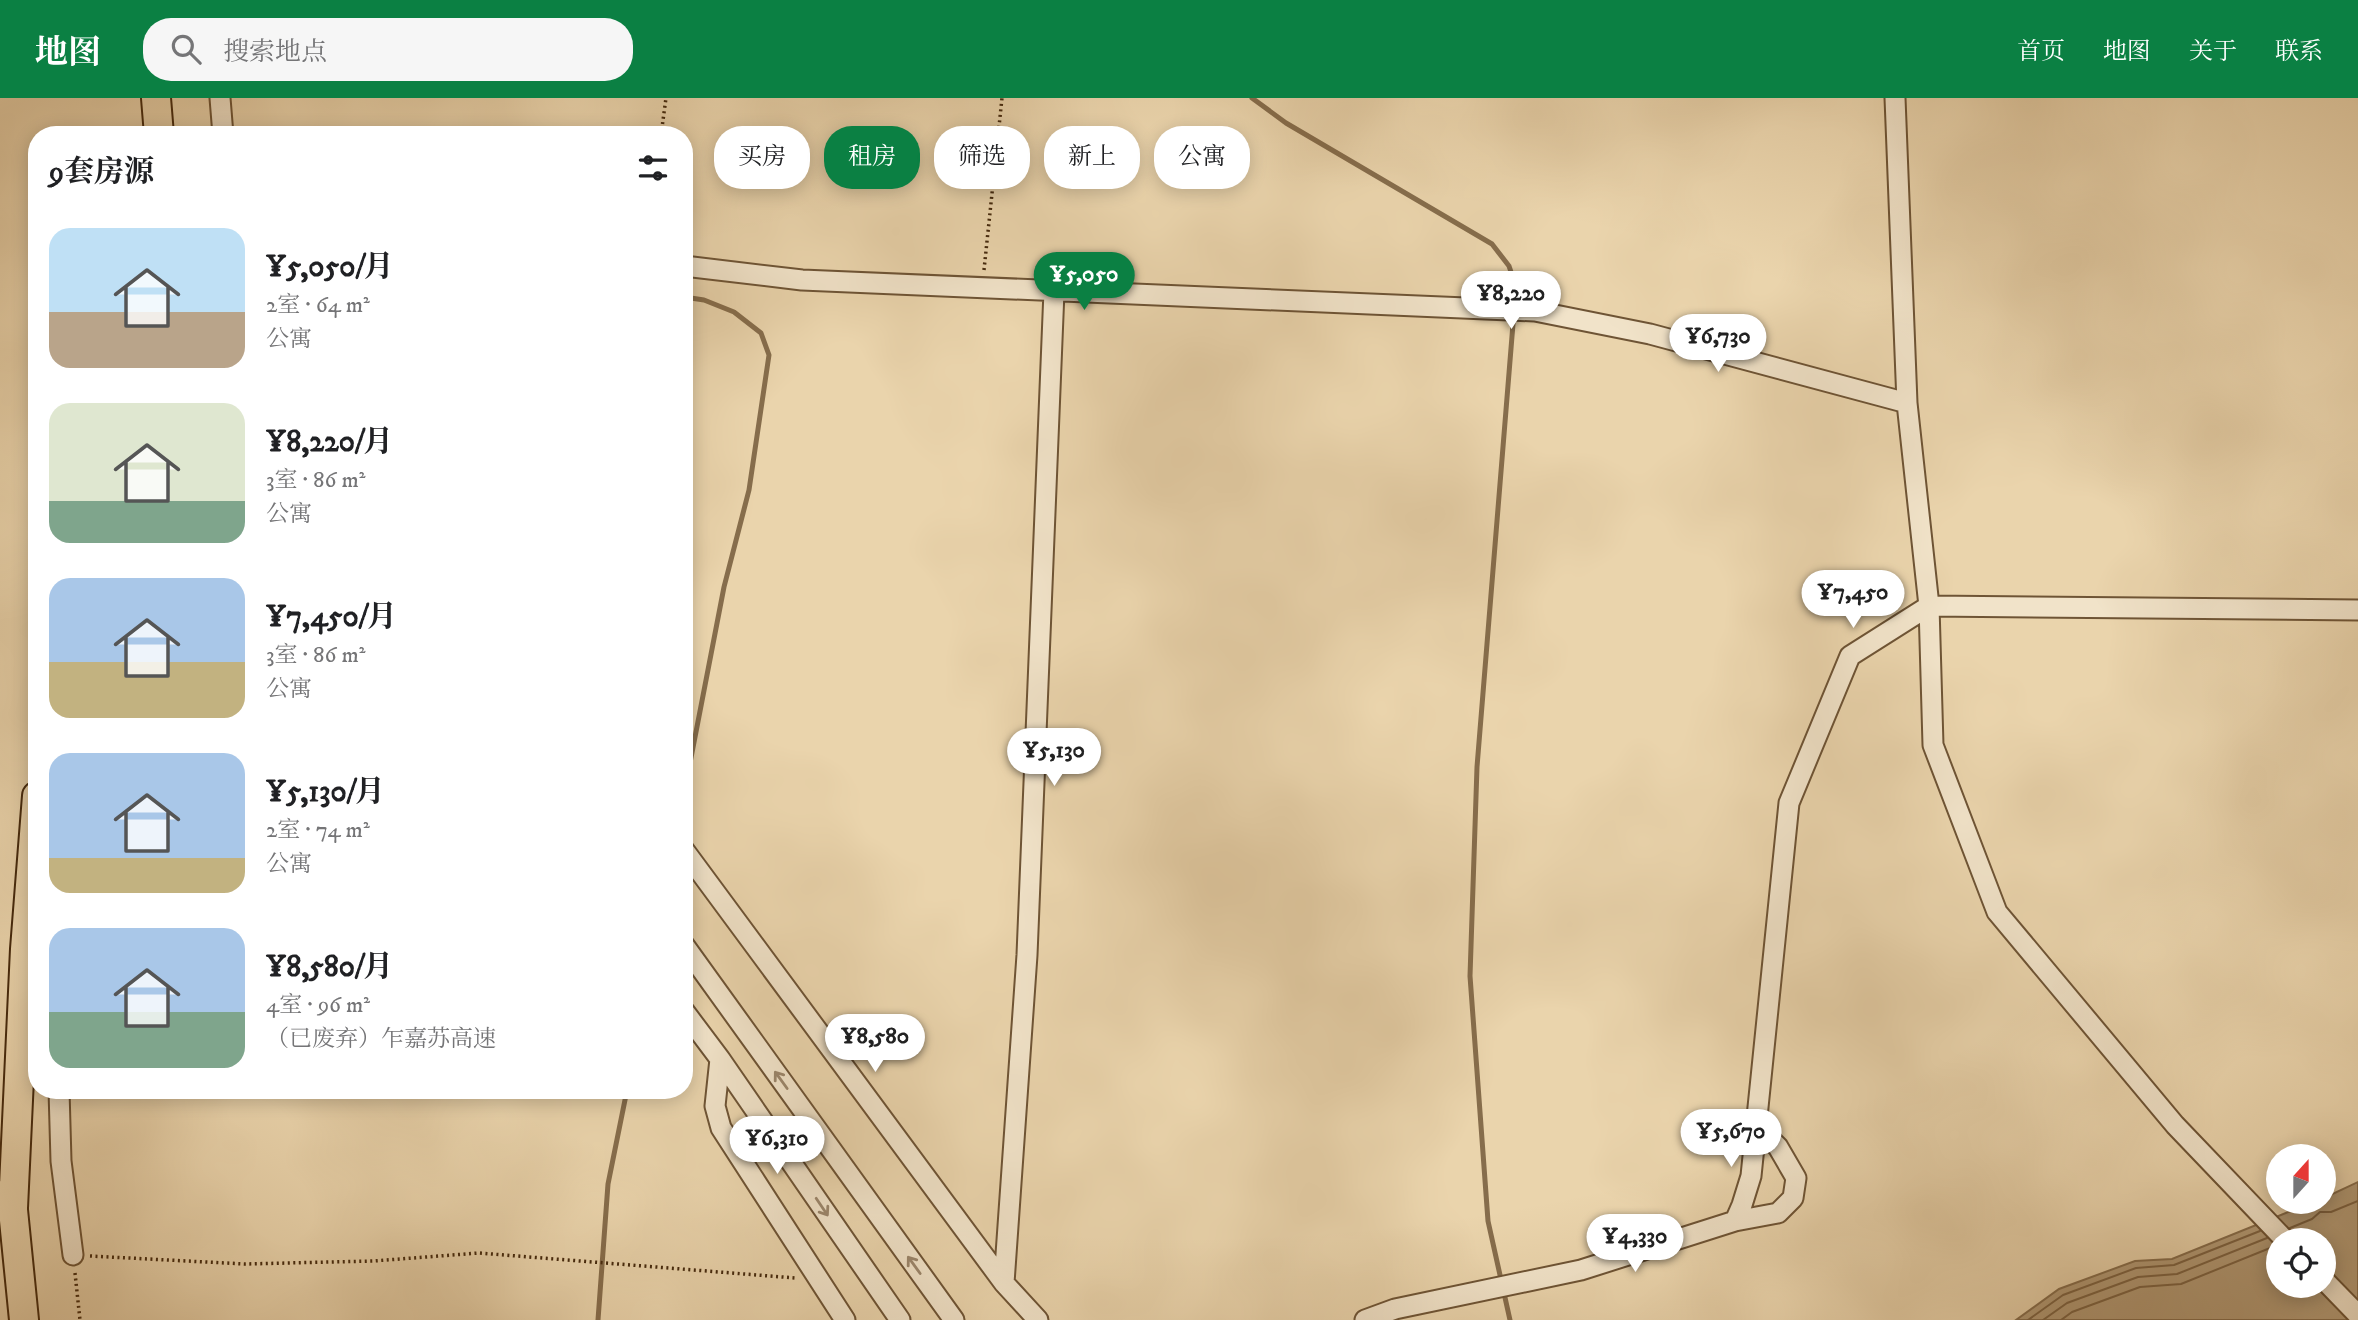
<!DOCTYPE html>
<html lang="zh">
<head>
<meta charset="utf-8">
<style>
	body { margin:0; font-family:"IM FELL DW Pica","Noto Serif SC",serif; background:#f6f6f6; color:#202124; height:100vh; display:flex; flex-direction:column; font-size:26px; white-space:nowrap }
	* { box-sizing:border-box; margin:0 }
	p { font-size:23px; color:#757577 }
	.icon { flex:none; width:38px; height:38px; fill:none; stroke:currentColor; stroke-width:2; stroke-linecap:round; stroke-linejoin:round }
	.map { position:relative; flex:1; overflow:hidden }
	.panel { position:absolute; left:28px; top:28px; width:665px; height:973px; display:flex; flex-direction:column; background:#fff; border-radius:28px; box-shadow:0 4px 18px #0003 }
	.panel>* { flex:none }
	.top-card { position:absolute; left:714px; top:28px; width:665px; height:63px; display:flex; gap:14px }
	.needle { width:46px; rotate:21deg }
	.tools { position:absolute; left:2266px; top:1046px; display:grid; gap:14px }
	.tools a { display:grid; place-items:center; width:70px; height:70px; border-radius:50%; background:#fff; box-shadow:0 4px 18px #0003; font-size:35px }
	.price { position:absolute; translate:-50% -60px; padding:0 16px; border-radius:24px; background:#fff; color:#222; font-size:23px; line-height:46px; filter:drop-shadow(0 2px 4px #0008) }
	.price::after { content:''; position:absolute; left:50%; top:42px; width:21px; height:16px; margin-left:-10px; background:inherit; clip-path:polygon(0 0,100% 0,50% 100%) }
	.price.current { background:#0b8043; color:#fff }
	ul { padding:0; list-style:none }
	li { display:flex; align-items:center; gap:21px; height:175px; padding:0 21px }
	li span { display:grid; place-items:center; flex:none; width:196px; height:140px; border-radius:21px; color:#555 }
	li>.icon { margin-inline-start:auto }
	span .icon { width:84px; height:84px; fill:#fffc; stroke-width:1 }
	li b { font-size:30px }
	h2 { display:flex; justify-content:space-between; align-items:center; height:84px; padding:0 21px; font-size:30px }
	.pill { padding:0 24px; border-radius:28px; background:#fff; box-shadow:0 4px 18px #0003; font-size:24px; line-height:63px }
	.pill.current { background:#0b8043; color:#fff }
	header { display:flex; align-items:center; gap:42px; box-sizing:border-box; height:98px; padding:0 35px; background:#0b8043; color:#fff }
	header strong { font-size:33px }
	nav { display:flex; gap:38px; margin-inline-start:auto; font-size:24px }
	.search { width:490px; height:63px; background:#f6f6f6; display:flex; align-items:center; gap:18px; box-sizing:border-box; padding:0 24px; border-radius:28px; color:#757577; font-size:26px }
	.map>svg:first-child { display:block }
	.water { fill:#b29a76; stroke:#866d4c; stroke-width:2; fill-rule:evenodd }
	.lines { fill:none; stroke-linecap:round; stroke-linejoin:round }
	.shore { stroke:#7c6242; stroke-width:2 }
	.stream { stroke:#866d4c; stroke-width:5 }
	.minor-casing { stroke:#6e5435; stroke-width:23 }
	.highway-casing { stroke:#45290d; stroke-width:32 }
	.path { stroke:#45290d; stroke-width:3.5; stroke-dasharray:2 3.5; stroke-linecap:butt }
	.minor { stroke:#f1e3c9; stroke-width:19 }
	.highway { stroke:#ead4ac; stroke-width:28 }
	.oneway { stroke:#9b866b }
</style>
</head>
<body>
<header>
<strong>地图</strong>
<div class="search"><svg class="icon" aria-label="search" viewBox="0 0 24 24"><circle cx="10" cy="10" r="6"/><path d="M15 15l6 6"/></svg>搜索地点</div>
<nav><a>首页</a><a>地图</a><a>关于</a><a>联系</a></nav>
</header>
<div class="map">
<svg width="2358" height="1222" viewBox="0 0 2358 1222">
	<rect width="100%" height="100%" fill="#ead4ac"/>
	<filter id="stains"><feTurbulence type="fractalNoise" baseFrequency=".00286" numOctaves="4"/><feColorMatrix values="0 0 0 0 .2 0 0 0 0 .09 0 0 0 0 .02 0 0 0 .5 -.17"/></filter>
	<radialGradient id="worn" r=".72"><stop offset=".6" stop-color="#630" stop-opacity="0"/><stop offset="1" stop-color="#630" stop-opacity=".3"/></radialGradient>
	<path class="water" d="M 2358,1084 L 2358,1222 L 2016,1222 L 2059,1191 L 2135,1163 L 2172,1161 L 2313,1104 L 2324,1104 L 2324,1100 ZM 2278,1143 L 2324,1143 L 2324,1188 L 2278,1188 Z"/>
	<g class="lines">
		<path class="shore" d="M 2290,1130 L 2312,1121 L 2320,1114 L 2331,1114 L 2358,1103
			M 2028,1222 L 2063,1197 L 2136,1170 L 2174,1167 L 2260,1133
			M 2043,1222 L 2067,1205 L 2138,1179 L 2177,1176 L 2267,1140
			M 2061,1222 L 2072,1214 L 2140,1189 L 2181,1186 L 2275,1148"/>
		<path class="stream" d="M 1252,0 L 1286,25 L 1492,146 L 1509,168 L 1516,189 L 1477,669 L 1470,878 L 1488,1123 L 1510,1222
			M 684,199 L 704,202 L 734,214 L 761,235 L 769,257 L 749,392 L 724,489 L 684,696
			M 598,1222 L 608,1086 L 627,992"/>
		<g class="minor-casing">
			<path id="minor" d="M 220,0 L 223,37
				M 1895,0 L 1907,305 L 1929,508 L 1933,647 L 1997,814 L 2175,1027 L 2286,1143
				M 684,168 L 802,182 L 1535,213 L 1650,236 L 1907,305
				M 684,752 L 1004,1185 L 1038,1222
				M 684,847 L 954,1222
				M 684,913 L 720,961 L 900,1222
				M 720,961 L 715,1008 L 721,1030 L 845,1222
				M 59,992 L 61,1063 L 73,1157
				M 1735,1123 L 1742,1107 L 1751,1078 L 1789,705 L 1850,558 L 1929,508 L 2358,512
				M 2324,1182 L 2358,1217
				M 1004,1185 L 1027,857 L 1054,193
				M 1365,1222 L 1395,1211 L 1581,1172 L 1735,1123 L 1778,1115 L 1793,1100 L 1796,1080 L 1778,1049 L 1756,1027"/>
		</g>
		<g class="highway-casing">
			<path id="highway" d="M 156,0 L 159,37
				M 11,1092 L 24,1222
				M 13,1110 L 25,851 L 37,698"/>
		</g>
		<path class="path" d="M 661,37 L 666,0
			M 984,172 L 1002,0
			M 90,1158 L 245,1166 L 373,1163 L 479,1155 L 795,1180
			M 75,1175 L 80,1222"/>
		<use href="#minor" class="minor"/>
		<use href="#highway" class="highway"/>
	</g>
	<defs><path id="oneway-shaft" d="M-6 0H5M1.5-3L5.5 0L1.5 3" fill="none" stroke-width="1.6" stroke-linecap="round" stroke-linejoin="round" transform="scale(1.75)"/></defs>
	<g class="oneway">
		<use href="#oneway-shaft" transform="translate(781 982) rotate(-126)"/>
		<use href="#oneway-shaft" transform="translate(822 1109) rotate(56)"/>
		<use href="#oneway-shaft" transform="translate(914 1167) rotate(-126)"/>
	</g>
	<rect width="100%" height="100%" filter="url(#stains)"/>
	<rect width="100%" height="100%" fill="url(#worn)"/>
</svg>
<div class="tools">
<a><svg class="needle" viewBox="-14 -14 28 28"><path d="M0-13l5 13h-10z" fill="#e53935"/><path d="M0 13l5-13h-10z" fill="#757577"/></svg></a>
<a><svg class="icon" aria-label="locate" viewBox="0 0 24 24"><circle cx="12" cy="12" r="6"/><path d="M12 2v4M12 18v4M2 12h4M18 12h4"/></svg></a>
</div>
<b class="price current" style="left:1084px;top:214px">¥5,050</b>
<b class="price" style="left:1511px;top:233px">¥8,220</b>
<b class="price" style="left:1718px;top:276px">¥6,730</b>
<b class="price" style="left:1853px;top:532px">¥7,450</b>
<b class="price" style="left:1054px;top:690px">¥5,130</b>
<b class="price" style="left:875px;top:976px">¥8,580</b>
<b class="price" style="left:1731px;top:1071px">¥5,670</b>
<b class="price" style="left:777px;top:1078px">¥6,310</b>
<b class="price" style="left:1635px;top:1176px">¥4,330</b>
<div class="top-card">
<a class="pill">买房</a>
<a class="pill current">租房</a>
<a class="pill">筛选</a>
<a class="pill">新上</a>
<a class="pill">公寓</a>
</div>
<section class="panel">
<h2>9套房源<svg class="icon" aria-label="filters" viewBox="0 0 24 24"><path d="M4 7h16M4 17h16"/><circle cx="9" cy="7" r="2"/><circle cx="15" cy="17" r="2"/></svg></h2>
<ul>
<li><span style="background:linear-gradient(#bfe0f5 60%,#b9a48a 0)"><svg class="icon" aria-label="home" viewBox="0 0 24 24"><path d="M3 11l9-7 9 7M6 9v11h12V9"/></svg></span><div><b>¥5,050/月</b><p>2室 · 64 m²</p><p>公寓</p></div></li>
<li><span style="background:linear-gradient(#dfe7d0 70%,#7fa58c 0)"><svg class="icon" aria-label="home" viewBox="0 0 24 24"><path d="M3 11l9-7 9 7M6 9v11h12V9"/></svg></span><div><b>¥8,220/月</b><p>3室 · 86 m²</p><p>公寓</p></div></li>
<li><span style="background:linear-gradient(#a9c7e8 60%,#c2b280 0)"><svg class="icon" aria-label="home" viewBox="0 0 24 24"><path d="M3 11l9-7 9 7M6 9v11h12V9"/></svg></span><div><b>¥7,450/月</b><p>3室 · 86 m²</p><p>公寓</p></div></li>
<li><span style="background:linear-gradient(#a9c7e8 75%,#c2b280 0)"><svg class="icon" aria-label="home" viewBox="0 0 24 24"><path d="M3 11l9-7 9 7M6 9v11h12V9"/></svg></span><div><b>¥5,130/月</b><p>2室 · 74 m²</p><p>公寓</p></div></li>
<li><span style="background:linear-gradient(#a9c7e8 60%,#7fa58c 0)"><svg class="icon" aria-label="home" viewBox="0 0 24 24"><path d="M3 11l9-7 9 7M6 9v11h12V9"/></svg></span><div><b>¥8,580/月</b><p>4室 · 96 m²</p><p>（已废弃）乍嘉苏高速</p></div></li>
</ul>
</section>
</div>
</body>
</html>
